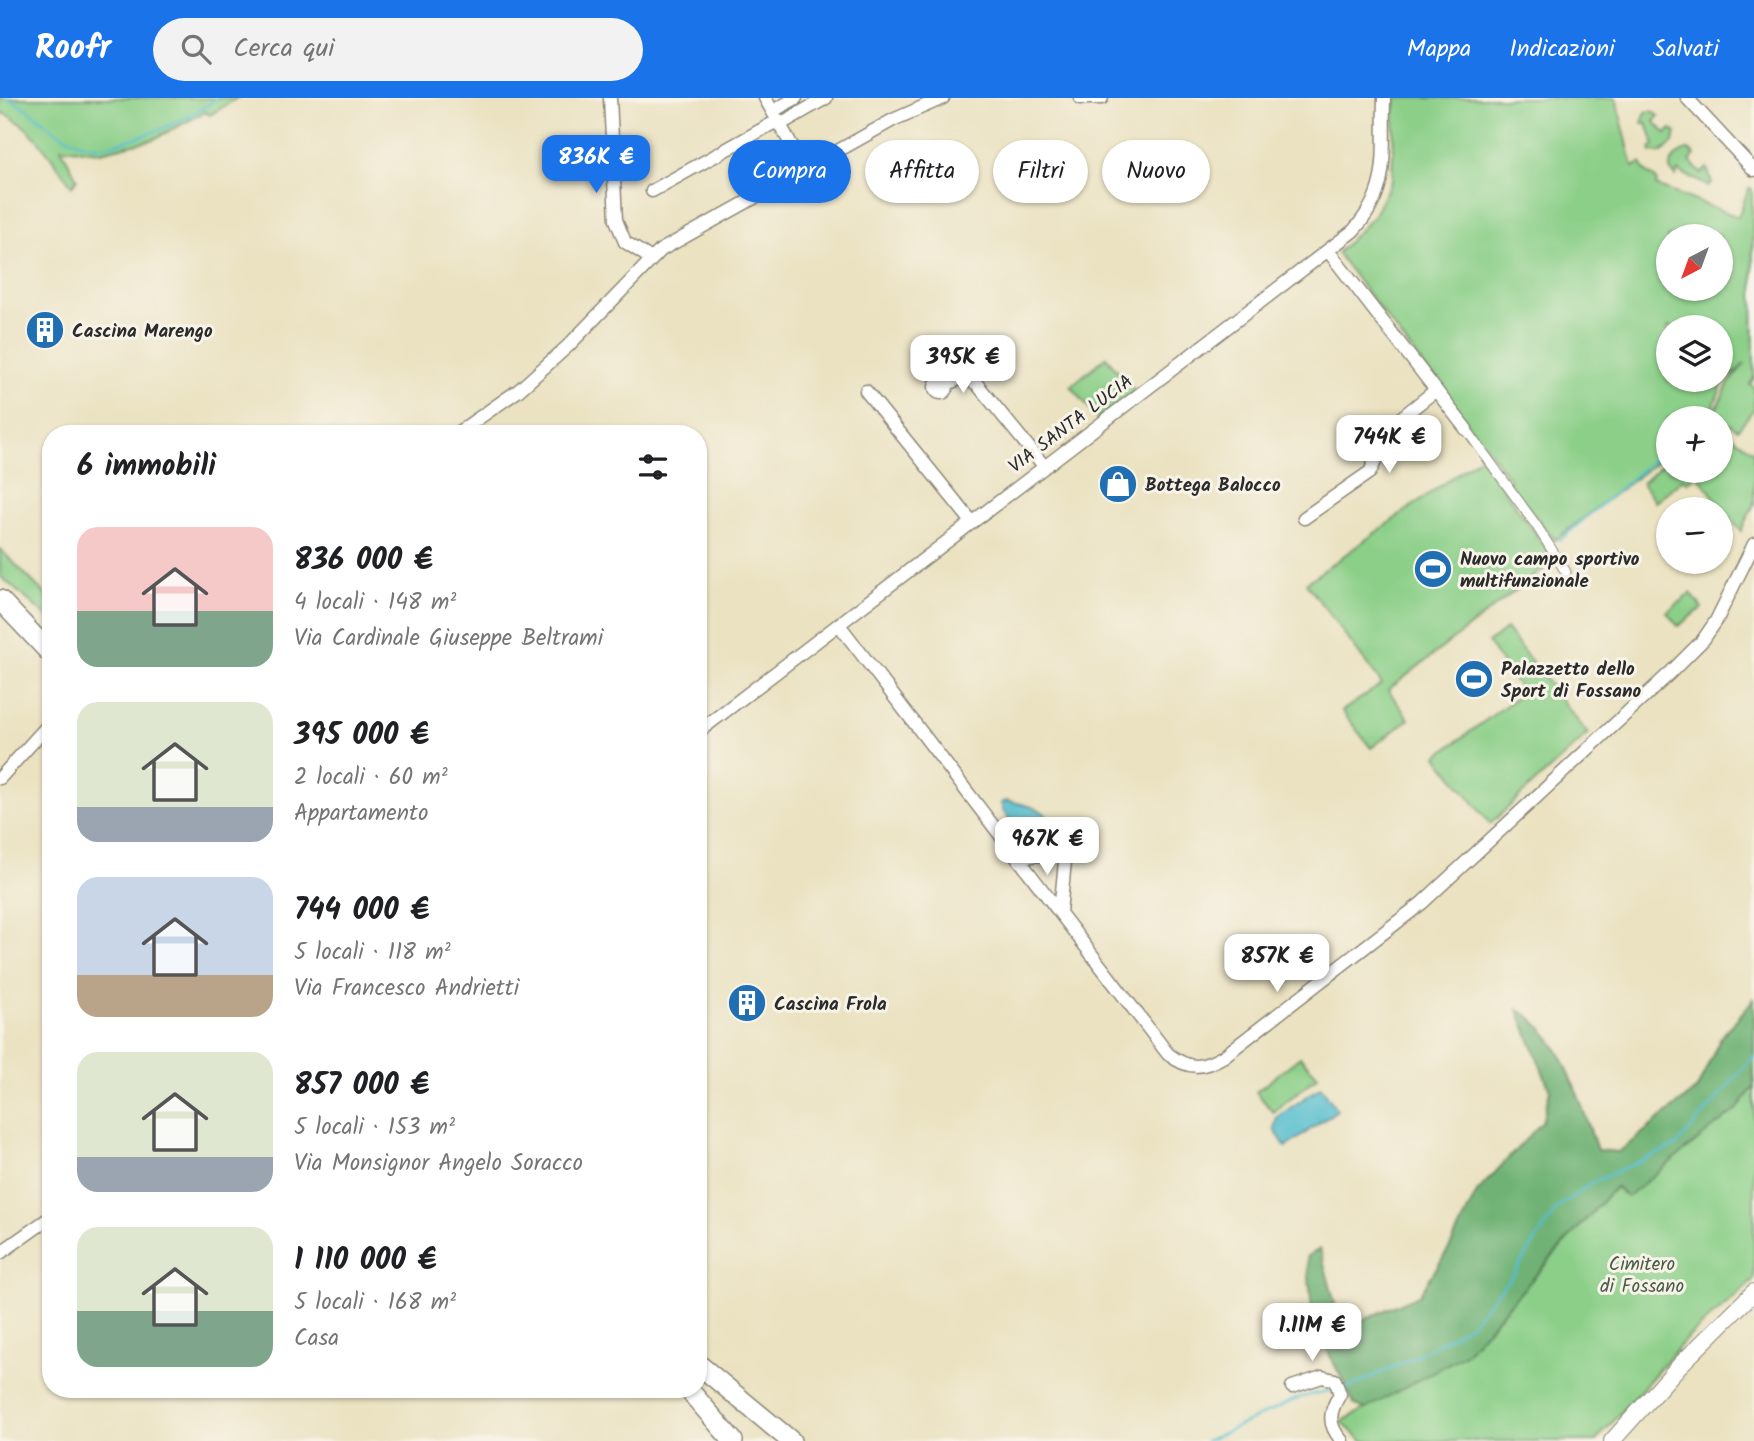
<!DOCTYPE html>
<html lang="it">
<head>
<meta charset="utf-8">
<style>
	body { margin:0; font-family:Kalam,sans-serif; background:#f2f2f2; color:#202124; height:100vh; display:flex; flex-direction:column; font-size:26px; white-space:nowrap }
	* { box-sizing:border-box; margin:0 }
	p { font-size:23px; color:#757577 }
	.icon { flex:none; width:38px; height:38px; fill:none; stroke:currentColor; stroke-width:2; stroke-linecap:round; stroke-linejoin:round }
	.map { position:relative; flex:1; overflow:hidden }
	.sheet { position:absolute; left:42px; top:327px; width:665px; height:973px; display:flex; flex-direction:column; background:#fff; border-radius:28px; box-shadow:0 2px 5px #0004 }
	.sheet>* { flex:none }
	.top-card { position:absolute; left:728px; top:42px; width:665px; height:63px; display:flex; gap:14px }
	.needle { width:46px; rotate:221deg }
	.tools { position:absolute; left:1656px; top:126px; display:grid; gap:14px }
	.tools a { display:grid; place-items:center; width:77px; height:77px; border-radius:50%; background:#fff; box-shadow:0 2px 5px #0004; font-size:35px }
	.price { position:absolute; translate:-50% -60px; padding:0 16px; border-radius:14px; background:#fff; color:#222; font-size:23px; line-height:46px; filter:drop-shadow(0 2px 4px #0008) }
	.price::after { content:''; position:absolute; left:50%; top:42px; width:21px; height:16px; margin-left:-10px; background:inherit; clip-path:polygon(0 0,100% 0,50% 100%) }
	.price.current { background:#1a73e8; color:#fff }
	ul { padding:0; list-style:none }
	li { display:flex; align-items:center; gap:21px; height:175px; padding:0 35px }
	li span { display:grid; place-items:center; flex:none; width:196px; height:140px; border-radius:21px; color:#555 }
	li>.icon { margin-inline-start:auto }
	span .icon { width:84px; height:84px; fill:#fffc; stroke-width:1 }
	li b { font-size:30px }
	h2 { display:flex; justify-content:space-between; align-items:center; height:84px; padding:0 35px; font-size:30px }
	.pill { padding:0 24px; border-radius:32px; background:#fff; box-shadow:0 2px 5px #0004; font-size:24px; line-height:63px }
	.pill.current { background:#1a73e8; color:#fff }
	header { display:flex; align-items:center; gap:42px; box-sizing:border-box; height:98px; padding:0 35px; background:#1a73e8; color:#fff }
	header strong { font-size:33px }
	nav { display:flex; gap:38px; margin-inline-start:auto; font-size:24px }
	.search { width:490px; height:63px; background:#f2f2f2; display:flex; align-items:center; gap:18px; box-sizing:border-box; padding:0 24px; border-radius:38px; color:#757577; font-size:26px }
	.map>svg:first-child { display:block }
	.green { fill:#8bcf88; stroke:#5b7d5a; stroke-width:2; fill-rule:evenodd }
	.forest { fill:#70b274; stroke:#4e6e50; stroke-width:2 }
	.water { fill:#52bdcd; stroke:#3e747c; stroke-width:2 }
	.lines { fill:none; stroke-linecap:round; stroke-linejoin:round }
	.stream { stroke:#52bdcd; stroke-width:2.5 }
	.pedestrian-casing { stroke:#8b8676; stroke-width:11 }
	.minor-casing { stroke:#8b8676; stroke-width:15 }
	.secondary-casing { stroke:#8b8676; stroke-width:18 }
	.trunk-casing { stroke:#8b8676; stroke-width:22 }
	.pedestrian { stroke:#fff; stroke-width:9 }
	.minor { stroke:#fff; stroke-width:12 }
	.secondary { stroke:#fff; stroke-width:16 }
	.trunk { stroke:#fff; stroke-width:19 }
	.labels { text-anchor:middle; stroke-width:6; stroke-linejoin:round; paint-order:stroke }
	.poi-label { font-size:19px; font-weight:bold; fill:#2b2b2b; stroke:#f7f3e8; text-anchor:start }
	.street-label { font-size:19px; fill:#2b2b2b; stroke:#f7f3e8 }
	.park-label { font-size:19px; fill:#485c47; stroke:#f7f3e8 }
</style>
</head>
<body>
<header>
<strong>Roofr</strong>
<div class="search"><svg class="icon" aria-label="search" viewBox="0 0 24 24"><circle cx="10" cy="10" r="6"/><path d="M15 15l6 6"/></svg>Cerca qui</div>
<nav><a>Mappa</a><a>Indicazioni</a><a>Salvati</a></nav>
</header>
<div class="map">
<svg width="1754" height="1343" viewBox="0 0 1754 1343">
	<rect width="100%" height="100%" fill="#f7f3e8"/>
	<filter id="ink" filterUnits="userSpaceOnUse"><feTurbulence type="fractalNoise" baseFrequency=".0143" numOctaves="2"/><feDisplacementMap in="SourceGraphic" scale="14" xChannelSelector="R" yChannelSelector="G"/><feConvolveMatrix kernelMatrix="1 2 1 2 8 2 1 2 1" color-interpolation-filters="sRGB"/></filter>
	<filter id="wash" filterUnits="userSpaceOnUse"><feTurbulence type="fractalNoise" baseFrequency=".00686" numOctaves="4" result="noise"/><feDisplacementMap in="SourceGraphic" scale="28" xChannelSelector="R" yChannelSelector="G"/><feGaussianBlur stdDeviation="1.57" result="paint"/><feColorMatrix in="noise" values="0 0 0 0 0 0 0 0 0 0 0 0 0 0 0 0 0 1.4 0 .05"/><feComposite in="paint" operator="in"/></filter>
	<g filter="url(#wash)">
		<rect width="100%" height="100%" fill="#ebe2c1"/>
		<path class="green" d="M 0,0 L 237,0 L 210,17 L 205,14 L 154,41 L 101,54 L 61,50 L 77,81 L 72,88 C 52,62 32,25 0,14 Z
			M 1395,0 L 1616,0 L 1633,69 L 1641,65 L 1646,74 L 1657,82 L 1656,88 L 1738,119 L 1749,90 L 1752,91 L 1754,280 L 1750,286 L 1754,289 L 1754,311 L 1738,331 L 1724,323 L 1716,311 L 1728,287 L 1745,265 L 1722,287 L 1709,320 L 1668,320 L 1668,355 L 1555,442 L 1507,384 L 1510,381 L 1337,155 L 1373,119 L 1392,82 ZM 1668,138 L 1720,138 L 1720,191 L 1668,191 ZM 1668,229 L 1720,229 L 1720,282 L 1668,282 Z
			M 1652,13 L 1659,18 L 1654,23 L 1666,36 L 1671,31 L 1676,35 L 1673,45 L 1661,55 L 1651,54 L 1650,50 L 1654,47 L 1647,25 L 1642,25 L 1646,14 Z
			M 1689,52 L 1695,57 L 1690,63 L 1701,76 L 1707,70 L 1712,85 L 1708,88 L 1678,73 L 1676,78 L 1670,72 C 1669,62 1681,52 1689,52 Z
			M 1106,259 L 1135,293 L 1098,321 L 1071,288 Z
			M 1720,330 L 1754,353 L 1754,406 L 1741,433 L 1697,377 L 1687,385 L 1683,381 L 1655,404 L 1642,385 L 1668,361 L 1668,373 L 1720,373 Z
			M 1480,359 L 1555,462 L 1388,592 L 1409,621 L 1371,650 L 1342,613 L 1382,586 L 1306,485 Z
			M 0,451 L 51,502 L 51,522 L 0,478 Z
			M 1691,495 L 1702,510 L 1678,528 L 1667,514 Z
			M 1506,531 L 1588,636 L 1490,726 L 1437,658 L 1523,595 L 1488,545 Z
			M 1300,959 L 1318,978 L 1273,1014 L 1256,994 Z
			M 1754,988 L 1754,1182 L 1686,1241 L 1596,1343 L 1363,1343 L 1341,1324 L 1465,1256 L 1615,1089 L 1627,1098 L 1738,1010 Z"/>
		<path class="forest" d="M 1754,901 L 1754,988 L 1738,1010 L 1627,1099 L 1615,1089 L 1465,1256 L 1366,1311 L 1355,1307 L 1313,1224 L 1307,1158 L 1320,1151 L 1342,1231 L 1419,1197 L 1450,1149 L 1477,1094 L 1542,1024 L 1550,992 L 1518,912 C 1563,933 1581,1008 1597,1052 L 1619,1054 L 1697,991 L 1721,939 Z"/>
		<path class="water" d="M 1007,703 C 1026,707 1059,710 1047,737 L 1021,736 L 1003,713 L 1001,705 Z
			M 1321,989 L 1337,1012 L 1286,1049 L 1274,1031 L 1277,1019 Z"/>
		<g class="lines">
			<path class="stream" d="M 7,0 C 33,10 45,30 70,41 C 78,45 93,49 102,48 C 133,44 194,21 216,0
				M 1560,442 L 1668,349
				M 1343,1292 L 1411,1261 L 1468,1228 L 1514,1176 L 1557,1110 L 1591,1085 L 1677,1047 L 1754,958
				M 1206,1343 L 1301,1299 L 1333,1292"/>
		</g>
	</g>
	<g filter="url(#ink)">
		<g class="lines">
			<g class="pedestrian-casing">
				<path id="pedestrian" d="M 1466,331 L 1536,427 L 1566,474"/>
			</g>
			<g class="minor-casing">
				<path id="minor" d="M 610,0 L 616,122 L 625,144 L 650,160
					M 765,0 L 805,71
					M 1080,0 L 1102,0
					M 1687,0 L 1754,72
					M 773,13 L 796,0
					M 779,27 L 826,0
					M 652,93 L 777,23
					M 1329,154 L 1466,331
					M935 289a6 6 0 1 1 12 0a6 6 0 1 1-12 0Z
					M 947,286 L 962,280 L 976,285 L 1044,368
					M 866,293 L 972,424
					M 456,336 L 519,292 L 568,248 L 661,152 L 893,22 L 943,0
					M 1304,420 L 1370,374 L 1392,327 L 1436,292
					M 840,528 L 1168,956 C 1189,972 1202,971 1224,958 L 1422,805 L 1670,575 L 1703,542 L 1716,523 L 1754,446
					M 698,634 L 1353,133 C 1392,91 1382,53 1384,0
					M 0,680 L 51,624
					M 1018,760 L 1066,753 L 1060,814
					M 0,1155 L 51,1119
					M 1292,1289 L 1322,1279 L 1335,1282 L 1340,1296 C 1329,1314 1327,1326 1342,1343"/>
			</g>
			<g class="secondary-casing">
				<path id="secondary" d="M 1612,1343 L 1680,1267 L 1754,1194"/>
			</g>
			<g class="trunk-casing">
				<path id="trunk" d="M 0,502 L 51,556
					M 698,1266 L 791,1343
					M 689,1292 L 733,1343"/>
			</g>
			<use href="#pedestrian" class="pedestrian"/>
			<use href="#minor" class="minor"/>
			<use href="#secondary" class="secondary"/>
			<use href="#trunk" class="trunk"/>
		</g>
	</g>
	<defs>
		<g id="building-disc" transform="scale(2.0125)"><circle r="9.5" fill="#1f6fb2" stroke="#f7f3e8"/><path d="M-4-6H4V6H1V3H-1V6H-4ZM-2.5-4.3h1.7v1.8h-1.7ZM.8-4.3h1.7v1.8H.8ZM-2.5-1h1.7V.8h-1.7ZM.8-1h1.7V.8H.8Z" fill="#fff"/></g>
		<g id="shop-disc" transform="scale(2.0125)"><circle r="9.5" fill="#1f6fb2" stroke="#f7f3e8"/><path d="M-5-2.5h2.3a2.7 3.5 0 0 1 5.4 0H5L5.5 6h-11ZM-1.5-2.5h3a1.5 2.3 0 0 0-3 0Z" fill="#fff"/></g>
		<g id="stadium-disc" transform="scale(2.0125)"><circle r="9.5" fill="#1f6fb2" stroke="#f7f3e8"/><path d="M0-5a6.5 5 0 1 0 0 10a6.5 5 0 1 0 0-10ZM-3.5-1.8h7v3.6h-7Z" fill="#fff"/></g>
	</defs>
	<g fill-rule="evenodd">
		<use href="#building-disc" x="45" y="232"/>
		<use href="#shop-disc" x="1118" y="386"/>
		<use href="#stadium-disc" x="1433" y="471"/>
		<use href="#stadium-disc" x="1474" y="581"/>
		<use href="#building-disc" x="747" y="905"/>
	</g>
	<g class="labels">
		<g class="poi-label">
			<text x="72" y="239">Cascina Marengo</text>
			<text x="1145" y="393">Bottega Balocco</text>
			<text x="1460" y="467">Nuovo campo sportivo<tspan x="1460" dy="22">multifunzionale</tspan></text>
			<text x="1501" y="577">Palazzetto dello<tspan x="1501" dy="22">Sport di Fossano</tspan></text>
			<text x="774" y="912">Cascina Frola</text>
		</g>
		<g class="street-label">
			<text transform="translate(1070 325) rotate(-37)" y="7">VIA SANTA LUCIA</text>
		</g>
		<g class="park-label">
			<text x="1642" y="1172">Cimitero<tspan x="1642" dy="22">di Fossano</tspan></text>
		</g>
	</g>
</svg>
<div class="tools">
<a><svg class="needle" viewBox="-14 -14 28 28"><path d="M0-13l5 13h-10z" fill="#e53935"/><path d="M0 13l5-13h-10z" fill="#757577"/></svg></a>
<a><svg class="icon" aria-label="layers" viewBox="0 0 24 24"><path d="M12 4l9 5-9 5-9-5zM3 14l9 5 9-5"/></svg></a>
<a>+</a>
<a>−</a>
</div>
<b class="price current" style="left:596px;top:97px">836K €</b>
<b class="price" style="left:963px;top:297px">395K €</b>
<b class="price" style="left:1389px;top:377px">744K €</b>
<b class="price" style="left:1047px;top:779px">967K €</b>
<b class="price" style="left:1277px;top:896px">857K €</b>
<b class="price" style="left:1312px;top:1265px">1.11M €</b>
<div class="top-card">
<a class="pill current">Compra</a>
<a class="pill">Affitta</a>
<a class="pill">Filtri</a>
<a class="pill">Nuovo</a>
</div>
<section class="sheet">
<h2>6 immobili<svg class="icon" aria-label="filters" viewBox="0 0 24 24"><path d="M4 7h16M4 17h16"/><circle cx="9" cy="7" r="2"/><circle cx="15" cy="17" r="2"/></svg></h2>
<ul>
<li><span style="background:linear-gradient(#f6c9c9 60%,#7fa58c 0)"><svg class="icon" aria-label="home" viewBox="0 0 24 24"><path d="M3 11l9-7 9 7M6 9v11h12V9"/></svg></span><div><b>836 000 €</b><p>4 locali · 148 m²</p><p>Via Cardinale Giuseppe Beltrami</p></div></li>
<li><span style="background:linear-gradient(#dfe7d0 75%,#9aa5b1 0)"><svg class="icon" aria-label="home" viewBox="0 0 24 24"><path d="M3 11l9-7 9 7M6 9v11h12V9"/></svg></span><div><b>395 000 €</b><p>2 locali · 60 m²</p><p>Appartamento</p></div></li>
<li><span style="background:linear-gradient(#c9d6e8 70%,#b9a48a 0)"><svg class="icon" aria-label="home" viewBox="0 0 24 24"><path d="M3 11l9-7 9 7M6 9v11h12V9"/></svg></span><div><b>744 000 €</b><p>5 locali · 118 m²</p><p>Via Francesco Andrietti</p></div></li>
<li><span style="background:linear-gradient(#dfe7d0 75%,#9aa5b1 0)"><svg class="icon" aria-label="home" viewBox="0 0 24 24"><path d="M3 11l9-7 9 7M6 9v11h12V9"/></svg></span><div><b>857 000 €</b><p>5 locali · 153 m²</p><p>Via Monsignor Angelo Soracco</p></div></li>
<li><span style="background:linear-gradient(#dfe7d0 60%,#7fa58c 0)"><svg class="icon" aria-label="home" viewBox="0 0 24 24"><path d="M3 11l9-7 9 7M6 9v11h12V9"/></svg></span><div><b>1 110 000 €</b><p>5 locali · 168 m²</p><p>Casa</p></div></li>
</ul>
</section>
</div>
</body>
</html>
